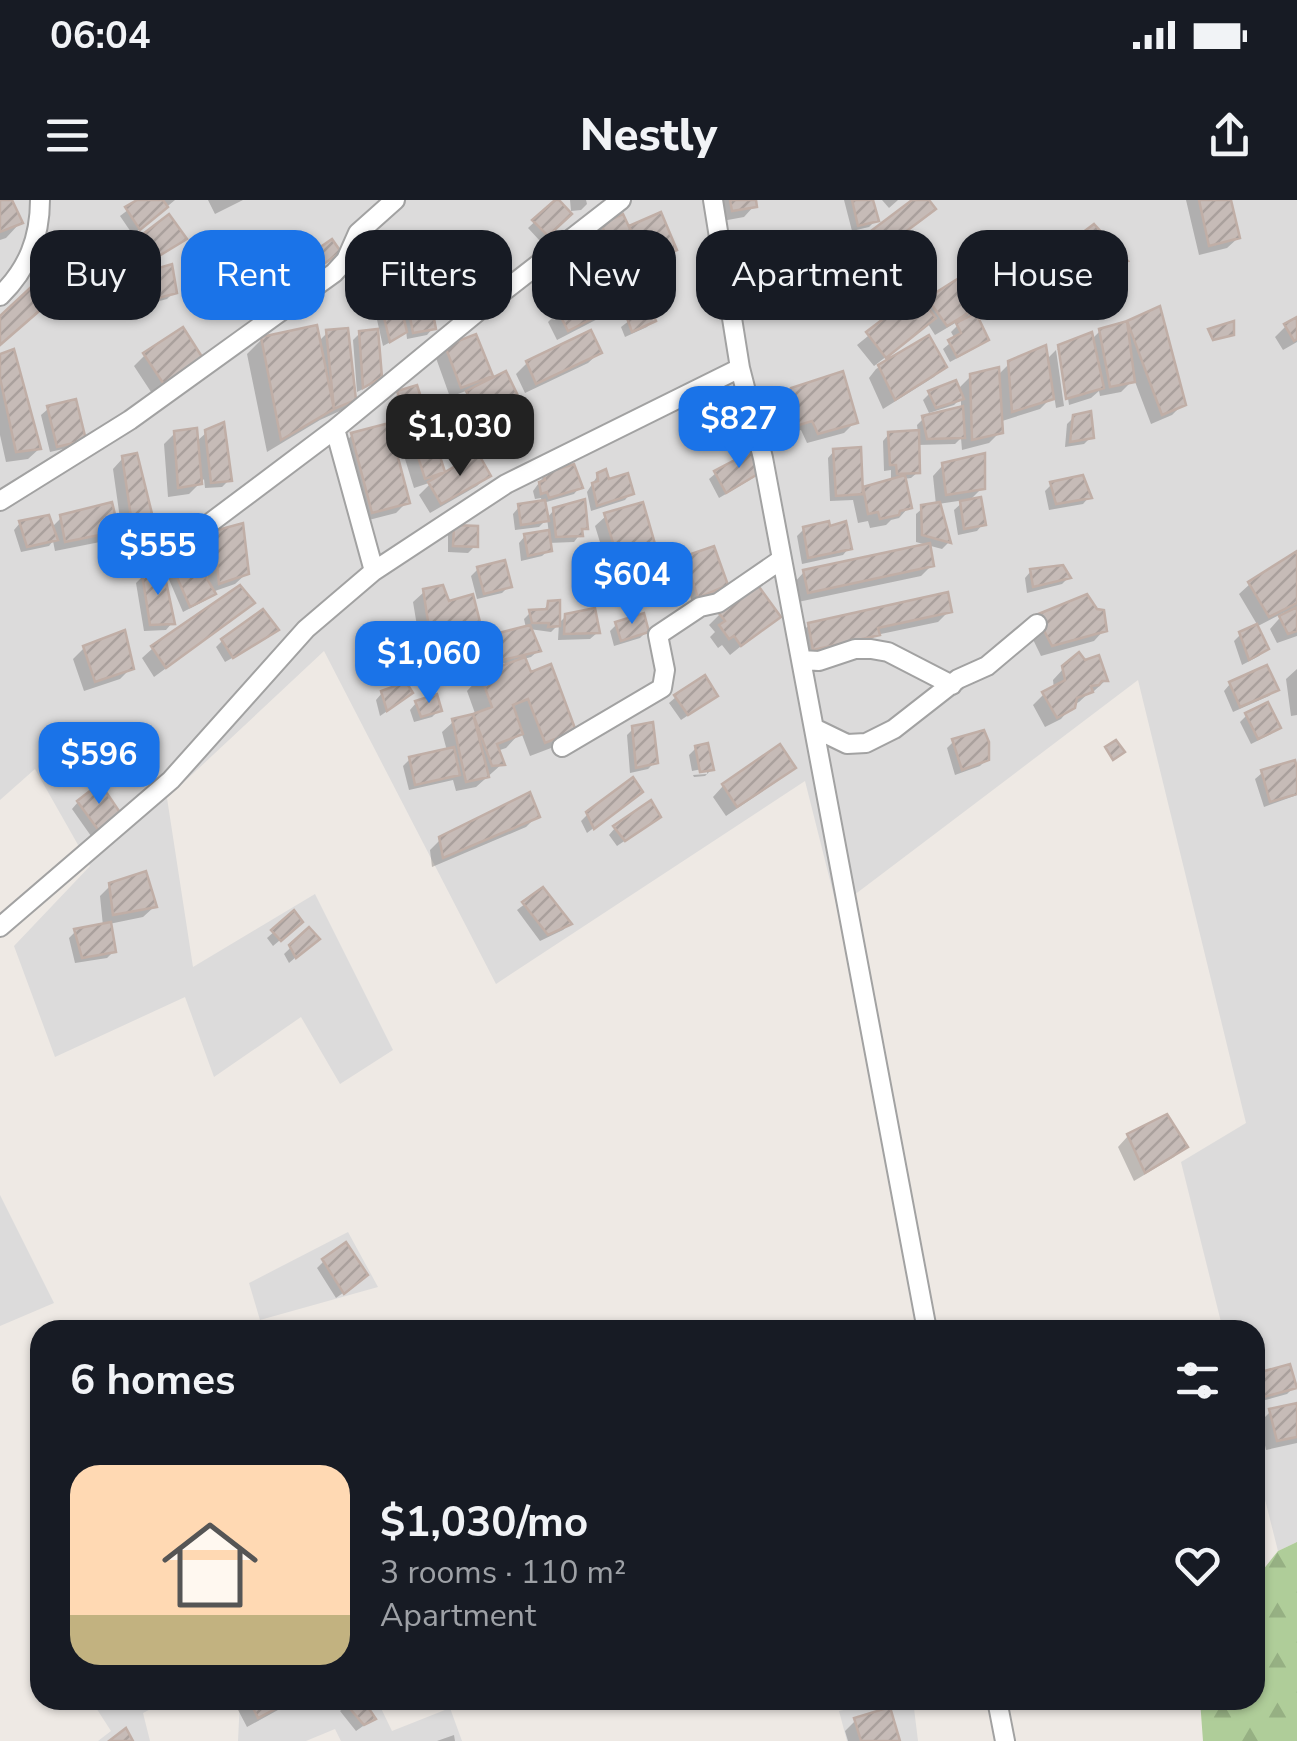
<!DOCTYPE html>
<html lang="en">
<head>
<meta charset="utf-8">
<style>
	body { margin:0; font-family:"Nunito Sans",sans-serif; background:#242831; color:#f1f3f6; height:100vh; display:flex; flex-direction:column; font-size:38px; white-space:nowrap }
	* { box-sizing:border-box; margin:0 }
	p { font-size:32px; color:#9ea1a6 }
	.icon { flex:none; width:55px; height:55px; fill:none; stroke:currentColor; stroke-width:2; stroke-linecap:round; stroke-linejoin:round }
	.map { position:relative; flex:1; overflow:hidden }
	.side { position:absolute; left:30px; top:1120px; width:1235px; height:390px; display:flex; flex-direction:column; background:#171b24; border-radius:30px; box-shadow:0 2px 8px #0004 }
	.side>* { flex:none }
	.banner { position:absolute; left:30px; top:30px; width:1238px; height:90px; display:flex; gap:20px }
	.price { position:absolute; translate:-50% -85px; padding:0 22px; border-radius:20px; background:#1a73e8; color:#fff; font-size:32px; line-height:65px; filter:drop-shadow(0 2px 5px #0008) }
	.price::after { content:''; position:absolute; left:50%; top:60px; width:30px; height:22px; margin-left:-15px; background:inherit; clip-path:polygon(0 0,100% 0,50% 100%) }
	.price.selected { background:#222; color:#fff }
	ul { padding:0; list-style:none }
	li { display:flex; align-items:center; gap:30px; height:250px; padding:0 40px }
	li span { display:grid; place-items:center; flex:none; width:280px; height:200px; border-radius:30px; color:#555 }
	li>.icon { margin-inline-start:auto }
	span .icon { width:120px; height:120px; fill:#fffc; stroke-width:1 }
	li b { font-size:42px }
	h2 { display:flex; justify-content:space-between; align-items:center; height:120px; padding:0 40px; font-size:42px }
	.tag { padding:0 35px; border-radius:30px; background:#171b24; box-shadow:0 2px 8px #0004; font-size:35px; line-height:90px }
	.tag.selected { background:#1a73e8; color:#fff }
	.status { display:flex; justify-content:space-between; align-items:center; height:70px; padding:0 50px; background:#171b24; direction:ltr }
	.status svg { height:28px; fill:currentColor }
	header { display:flex; justify-content:space-between; align-items:center; height:130px; padding:0 40px; background:#171b24; font-size:45px; font-weight:800 }
	.map>svg:first-child { display:block }
	.residential { fill:#dcdbdb }
	.forest { fill:url(#forest-firs) }
	.shadow { fill:#0003 }
	.building { fill:url(#building-hatch); stroke:#c0aea6; stroke-width:2.5 }
	.lines { fill:none; stroke-linecap:round; stroke-linejoin:round }
	.minor-casing { stroke:#a2a2a2; stroke-width:22 }
	.minor { stroke:#fff; stroke-width:18 }
</style>
</head>
<body>
<div class="status"><b>06:04</b><svg viewBox="0 0 49 12"><path d="M0 12V9h3v3zM5 12V6h3v6zM10 12V3h3v9zM15 12V0h3v12zM26 1h20v11H26zM47 4h2v5h-2z"/></svg></div>
<header><svg class="icon" aria-label="menu" viewBox="0 0 24 24"><path d="M4 6h16M4 12h16M4 18h16"/></svg>Nestly<svg class="icon" aria-label="share" viewBox="0 0 24 24"><path d="M12 15V3M7 8l5-5 5 5M5 13v7h14v-7"/></svg></header>
<div class="map">
<svg width="1297" height="1541" viewBox="0 0 1297 1541">
	<defs>
		<pattern id="forest-firs" width="22" height="20" patternUnits="userSpaceOnUse" patternTransform="scale(2.5)"><rect width="22" height="20" fill="#afcd99"/><path d="M5 1l3.5 6h-7zM16 11l3.5 6h-7z" fill="#96b083"/></pattern>
		<pattern id="building-hatch" width="6" height="6" patternUnits="userSpaceOnUse" patternTransform="scale(2.5)"><rect width="6" height="6" fill="#c6bbb7"/><path d="M-1 1l2-2M0 6l6-6M5 7l2-2" fill="none" stroke="#aaa09d"/></pattern>
	</defs>
	<rect width="100%" height="100%" fill="#eee9e4"/>
	<path class="residential" d="M 0,0 L 1297,0 L 1297,1342 L 1278,1351 L 1255,1260 L 1255,1130 L 1223,1130 L 1181,962 L 1246,923 L 1138,480 L 837,708 L 805,581 L 496,784 L 324,451 L 167,598 L 193,767 L 315,694 L 393,850 L 340,884 L 301,817 L 214,877 L 185,797 L 55,857 L 14,746 L 90,666 L 35,569 L 0,600 Z
		M 0,995 L 54,1103 L 0,1126 Z
		M 348,1032 L 378,1087 L 260,1120 L 249,1083 Z
		M 91,1500 L 168,1500 L 143,1513 L 150,1541 L 98,1541 L 111,1531 Z
		M 240,1500 L 377,1500 L 392,1531 L 450,1508 L 462,1541 L 341,1541 L 335,1529 L 306,1541 L 238,1541 Z
		M 890,1500 L 913,1500 L 918,1541 L 847,1541 L 839,1511 Z"/>
	<path class="forest" d="M 1297,1342 L 1297,1541 L 1203,1541 L 1200,1500 L 1255,1500 L 1255,1380 L 1278,1351 Z"/>
	<path class="shadow" d="M 0,0 L 9,0 L 20,23 L 6,38 L 0,40 Z
		M 141,0 L 175,0 L 133,35 L 120,16 Z
		M 208,0 L 243,0 L 215,14 Z
		M 570,0 L 586,0 L 587,4 L 581,10 L 571,11 Z
		M 718,0 L 753,0 L 754,6 L 744,17 L 722,21 Z
		M 844,0 L 871,0 L 876,20 L 869,27 L 852,31 Z
		M 882,0 L 898,0 L 889,8 Z
		M 916,0 L 926,0 L 922,19 L 864,63 L 854,50 Z
		M 1186,0 L 1229,0 L 1238,38 L 1227,48 L 1199,55 Z
		M 557,1 L 569,14 L 540,41 L 528,28 Z
		M 660,15 L 674,50 L 664,61 L 645,69 L 647,72 L 636,82 L 618,90 L 624,101 L 613,111 L 557,140 L 548,122 L 559,111 L 573,104 L 554,65 L 565,54 L 593,40 L 591,37 L 602,26 L 628,29 Z
		M 184,39 L 142,67 L 130,49 L 137,42 Z
		M 909,46 L 913,64 L 894,78 L 883,67 Z
		M 210,47 L 230,57 L 210,71 L 204,54 Z
		M 1064,50 L 1124,61 L 1114,71 L 1071,88 L 1053,61 Z
		M 331,58 L 272,100 L 265,91 L 272,84 Z
		M 431,64 L 466,98 L 460,104 L 430,112 L 433,128 L 427,135 L 407,139 L 406,130 L 398,138 L 383,146 L 375,111 L 382,104 L 399,107 L 408,99 L 430,94 L 424,70 Z
		M 140,76 L 174,92 L 167,99 L 141,106 L 133,83 Z
		M 916,97 L 923,106 L 929,100 L 982,102 L 963,121 L 986,140 L 979,146 L 950,162 L 943,149 L 955,139 L 951,132 L 963,120 L 962,119 L 935,135 L 928,124 L 874,166 L 857,145 Z
		M 634,101 L 642,124 L 653,120 L 647,127 L 625,137 L 621,127 L 634,117 L 629,106 Z
		M 1158,109 L 1183,204 L 1172,215 L 1151,224 L 1134,179 L 1121,192 L 1100,196 L 1099,191 L 1091,198 L 1069,205 L 1061,150 L 1057,150 L 1060,147 L 1091,140 L 1100,131 L 1128,124 Z
		M 1297,120 L 1297,142 L 1283,150 L 1275,137 L 1286,126 Z
		M 327,133 L 353,199 L 342,210 L 320,220 L 267,252 L 247,154 L 262,139 L 318,142 Z
		M 360,133 L 380,176 L 373,184 L 357,192 L 353,140 Z
		M 929,138 L 944,166 L 934,177 L 883,209 L 869,178 L 876,169 Z
		M 446,148 L 490,175 L 479,186 L 517,199 L 507,210 L 470,229 L 457,203 L 471,189 L 450,197 L 436,158 Z
		M 1056,150 L 1064,206 L 1056,208 L 1054,195 L 1040,209 L 999,222 L 1000,232 L 989,243 L 962,250 L 961,238 L 955,244 L 917,245 L 918,272 L 911,278 L 904,279 L 909,307 L 899,318 L 891,320 L 886,325 L 870,328 L 868,321 L 858,323 L 853,300 L 830,301 L 828,258 L 834,251 L 861,290 L 891,282 L 891,270 L 884,271 L 883,241 L 889,234 L 918,233 L 917,225 L 924,218 L 961,209 L 961,198 L 954,205 L 929,213 L 923,200 L 930,193 L 957,190 L 971,176 L 997,176 L 1010,163 L 1046,160 Z
		M 599,153 L 588,163 L 525,193 L 516,174 L 527,163 Z
		M 145,155 L 201,160 L 153,195 L 134,166 Z
		M 0,156 L 39,249 L 28,259 L 6,262 L 0,235 Z
		M 792,191 L 855,222 L 844,233 L 807,243 L 801,230 L 783,236 L 775,211 Z
		M 399,193 L 442,272 L 433,280 L 488,275 L 477,286 L 430,313 L 419,295 L 432,282 L 414,288 L 388,204 Z
		M 48,209 L 83,239 L 76,246 L 50,252 L 41,215 Z
		M 1074,217 L 1091,237 L 1084,244 L 1065,247 L 1067,224 Z
		M 207,232 L 229,280 L 222,287 L 205,288 L 204,279 L 189,294 L 168,297 L 164,244 L 175,233 L 196,242 Z
		M 352,235 L 407,302 L 396,313 L 361,322 L 342,246 Z
		M 123,258 L 157,345 L 146,355 L 125,354 L 113,269 Z
		M 943,265 L 982,288 L 968,302 L 983,324 L 977,331 L 958,335 L 954,310 L 965,300 L 938,304 L 948,343 L 942,349 L 916,342 L 916,314 L 923,308 L 936,305 L 933,276 Z
		M 760,271 L 753,278 L 719,298 L 709,279 L 716,273 Z
		M 598,275 L 631,293 L 625,300 L 591,311 L 587,292 Z
		M 544,276 L 580,287 L 574,294 L 543,303 L 546,319 L 554,310 L 585,328 L 574,342 L 548,343 L 549,350 L 542,356 L 521,361 L 519,343 L 525,336 L 549,333 L 547,319 L 539,327 L 515,330 L 513,314 L 519,307 L 542,303 L 541,298 L 535,299 L 533,291 Z
		M 1052,284 L 1089,297 L 1083,304 L 1049,310 L 1045,291 Z
		M 606,316 L 653,343 L 642,354 L 607,365 L 595,326 Z
		M 61,318 L 116,330 L 105,341 L 55,351 L 53,341 L 49,346 L 21,352 L 14,330 L 20,323 L 51,328 Z
		M 455,328 L 475,346 L 468,353 L 448,352 L 448,334 Z
		M 804,329 L 849,348 L 843,355 L 802,364 L 797,336 Z
		M 216,333 L 246,374 L 235,384 L 212,392 L 206,400 L 183,412 L 164,368 L 171,361 L 208,386 L 205,344 Z
		M 1297,354 L 1297,436 L 1277,443 L 1270,429 L 1285,412 L 1258,426 L 1239,394 L 1250,384 Z
		M 686,358 L 725,384 L 718,391 L 692,402 L 680,365 Z
		M 932,365 L 921,376 L 798,402 L 794,383 L 804,372 Z
		M 478,369 L 509,386 L 502,393 L 477,399 L 471,376 Z
		M 1031,371 L 1068,378 L 1062,384 L 1027,393 L 1025,378 Z
		M 143,376 L 172,423 L 166,430 L 144,431 L 136,383 Z
		M 424,392 L 448,404 L 479,430 L 469,440 L 421,450 L 413,402 Z
		M 252,403 L 241,413 L 154,477 L 142,458 L 153,448 Z
		M 549,404 L 558,425 L 551,432 L 529,429 L 538,451 L 531,457 L 524,459 L 529,475 L 574,531 L 559,545 L 530,556 L 521,532 L 506,548 L 497,551 L 502,564 L 476,587 L 456,591 L 453,580 L 409,590 L 403,566 L 410,559 L 447,551 L 442,532 L 453,522 L 476,516 L 467,491 L 481,476 L 506,466 L 505,463 L 491,467 L 482,445 L 489,438 L 526,428 L 524,419 L 531,412 L 541,412 Z
		M 949,411 L 938,422 L 876,435 L 866,445 L 803,459 L 798,436 L 809,425 Z
		M 720,414 L 778,416 L 730,455 L 722,445 L 718,448 L 710,437 L 715,432 L 709,425 Z
		M 566,416 L 597,433 L 590,439 L 558,440 L 559,423 Z
		M 617,424 L 646,432 L 640,438 L 614,446 L 610,431 Z
		M 1027,427 L 1104,430 L 1094,441 L 1041,456 Z
		M 276,430 L 269,437 L 225,462 L 216,447 L 223,440 Z
		M 1241,434 L 1266,449 L 1259,456 L 1242,465 L 1234,441 Z
		M 84,448 L 131,468 L 120,479 L 84,491 L 73,459 Z
		M 1064,468 L 1105,481 L 1094,491 L 1091,491 L 1079,502 L 1073,505 L 1061,519 L 1045,527 L 1033,505 L 1044,494 L 1054,489 L 1053,480 Z
		M 1297,469 L 1297,515 L 1291,516 L 1286,479 Z
		M 1230,484 L 1276,489 L 1269,496 L 1233,512 L 1224,491 Z
		M 382,493 L 403,500 L 380,516 L 376,500 Z
		M 676,497 L 708,502 L 681,520 L 669,503 Z
		M 416,503 L 439,510 L 432,517 L 414,522 L 410,510 Z
		M 1247,515 L 1278,527 L 1271,534 L 1251,544 L 1240,522 Z
		M 634,528 L 655,562 L 648,569 L 630,573 L 627,535 Z
		M 954,541 L 987,559 L 980,566 L 955,575 L 947,548 Z
		M 696,548 L 712,569 L 705,576 L 694,577 L 693,575 L 707,574 L 707,568 L 692,571 L 689,555 Z
		M 780,548 L 793,567 L 782,578 L 726,616 L 713,597 L 723,586 Z
		M 1262,573 L 1297,576 L 1297,595 L 1264,607 L 1255,579 Z
		M 633,598 L 587,633 L 581,621 L 588,614 Z
		M 78,602 L 111,620 L 91,636 L 72,609 Z
		M 537,616 L 526,627 L 432,667 L 430,650 L 441,639 Z
		M 651,623 L 617,646 L 609,635 L 615,628 Z
		M 111,685 L 154,707 L 143,717 L 109,724 L 114,751 L 107,758 L 75,763 L 69,738 L 76,731 L 103,726 L 100,696 Z
		M 543,690 L 569,724 L 563,730 L 540,741 L 517,710 Z
		M 294,714 L 293,729 L 273,746 L 267,738 Z
		M 309,730 L 310,745 L 289,763 L 284,754 Z
		M 1128,936 L 1184,946 L 1174,957 L 1134,981 L 1118,947 Z
		M 324,1061 L 358,1082 L 336,1098 L 317,1068 Z
		M 1258,1175 L 1294,1187 L 1287,1194 L 1258,1202 L 1255,1179 Z
		M 1297,1205 L 1297,1243 L 1266,1250 L 1260,1222 L 1271,1211 Z
		M 242,1500 L 296,1500 L 247,1527 L 236,1506 Z
		M 354,1500 L 360,1500 L 373,1519 L 356,1531 L 340,1511 Z
		M 856,1520 L 898,1541 L 848,1541 L 845,1531 Z
		M 454,1535 L 455,1541 L 437,1541 Z"/>
	<path class="building" d="M 0,0 L 12,0 L 23,23 L 0,32 Z
		M 137,0 L 163,0 L 168,7 L 140,30 L 125,7 Z
		M 555,0 L 559,0 L 572,14 L 548,36 L 532,20 Z
		M 730,0 L 756,0 L 757,7 L 732,11 Z
		M 852,0 L 873,0 L 879,21 L 858,26 Z
		M 912,0 L 929,0 L 936,9 L 876,54 L 863,37 Z
		M 1199,0 L 1231,0 L 1240,38 L 1209,46 Z
		M 661,12 L 677,50 L 646,64 L 629,26 Z
		M 169,14 L 187,39 L 149,62 L 135,40 Z
		M 623,14 L 650,72 L 627,82 L 601,24 Z
		M 1094,24 L 1128,61 L 1082,79 L 1062,48 Z
		M 594,36 L 627,101 L 568,131 L 557,109 L 585,95 L 563,52 Z
		M 230,37 L 240,50 L 217,67 L 209,45 Z
		M 332,39 L 341,52 L 279,95 L 270,82 Z
		M 910,42 L 923,58 L 902,73 L 887,59 Z
		M 458,54 L 469,98 L 441,106 L 429,62 Z
		M 60,60 L 76,79 L 0,145 L 0,116 Z
		M 172,64 L 177,93 L 148,101 L 138,74 Z
		M 967,73 L 986,102 L 947,126 L 927,98 Z
		M 429,92 L 436,129 L 413,133 L 406,96 Z
		M 645,92 L 656,121 L 632,132 L 627,118 L 640,111 L 635,97 Z
		M 917,93 L 936,118 L 886,158 L 866,132 Z
		M 399,98 L 407,132 L 390,142 L 380,102 Z
		M 1160,106 L 1186,205 L 1162,215 L 1127,121 Z
		M 976,113 L 989,140 L 957,157 L 948,140 L 961,133 L 956,123 Z
		M 1297,117 L 1297,139 L 1294,141 L 1284,124 Z
		M 1127,121 L 1135,182 L 1110,187 L 1099,129 Z
		M 1234,121 L 1234,135 L 1213,140 L 1208,129 Z
		M 317,125 L 334,209 L 281,240 L 261,137 Z
		M 183,127 L 204,160 L 165,186 L 143,153 Z
		M 348,128 L 356,200 L 334,209 L 326,130 Z
		M 378,129 L 382,177 L 363,188 L 359,131 Z
		M 591,130 L 602,153 L 536,184 L 526,161 Z
		M 1092,132 L 1104,188 L 1066,199 L 1058,145 Z
		M 476,134 L 493,176 L 461,188 L 445,146 Z
		M 929,135 L 947,167 L 895,200 L 878,165 Z
		M 1046,145 L 1054,199 L 1012,212 L 1008,161 Z
		M 14,149 L 41,249 L 16,252 L 0,178 L 0,154 Z
		M 999,167 L 1003,233 L 972,240 L 970,174 Z
		M 506,171 L 520,200 L 481,220 L 466,191 Z
		M 843,171 L 858,223 L 818,234 L 812,221 L 793,227 L 785,199 L 791,188 Z
		M 956,180 L 964,199 L 936,208 L 928,191 Z
		M 417,185 L 445,272 L 425,279 L 397,191 Z
		M 76,199 L 86,240 L 57,247 L 47,206 Z
		M 963,206 L 965,238 L 927,239 L 922,216 Z
		M 1091,211 L 1094,238 L 1070,242 L 1073,215 Z
		M 224,222 L 232,281 L 211,283 L 205,230 Z
		M 389,223 L 410,303 L 372,313 L 351,233 Z
		M 197,228 L 202,284 L 178,288 L 174,231 Z
		M 919,230 L 920,273 L 897,274 L 896,265 L 890,265 L 888,232 Z
		M 861,247 L 863,294 L 836,296 L 833,249 Z
		M 754,250 L 763,271 L 726,293 L 714,271 Z
		M 137,253 L 160,346 L 135,344 L 122,256 Z
		M 478,253 L 491,276 L 441,304 L 428,282 Z
		M 985,253 L 985,289 L 946,295 L 942,263 Z
		M 574,264 L 583,288 L 549,298 L 547,292 L 541,294 L 539,282 L 545,280 L 543,274 Z
		M 606,269 L 609,279 L 628,273 L 634,294 L 597,306 L 592,283 L 598,281 L 597,273 Z
		M 905,275 L 912,308 L 900,311 L 899,315 L 880,319 L 878,312 L 868,314 L 863,287 Z
		M 1083,275 L 1092,298 L 1056,304 L 1050,282 Z
		M 981,297 L 986,325 L 964,329 L 960,301 Z
		M 585,299 L 588,329 L 582,329 L 583,336 L 556,337 L 553,308 Z
		M 545,300 L 549,321 L 521,325 L 518,304 Z
		M 112,302 L 119,331 L 65,342 L 60,315 Z
		M 643,302 L 655,344 L 617,356 L 604,313 Z
		M 940,302 L 951,343 L 922,335 L 921,305 Z
		M 49,315 L 58,340 L 27,347 L 19,321 Z
		M 829,321 L 830,326 L 846,321 L 852,349 L 808,358 L 803,327 Z
		M 243,323 L 249,374 L 219,384 L 214,331 Z
		M 454,325 L 478,326 L 478,347 L 453,346 Z
		M 549,330 L 552,351 L 528,356 L 524,334 Z
		M 930,343 L 934,366 L 808,393 L 803,370 Z
		M 714,346 L 728,385 L 698,398 L 685,356 Z
		M 189,348 L 216,394 L 190,407 L 169,359 Z
		M 1297,351 L 1297,403 L 1269,417 L 1248,382 Z
		M 505,360 L 512,387 L 484,394 L 477,367 Z
		M 1063,365 L 1071,378 L 1033,387 L 1030,369 Z
		M 163,367 L 175,424 L 150,425 L 142,374 Z
		M 757,384 L 781,417 L 741,446 L 734,436 L 729,439 L 719,425 L 725,421 L 718,412 Z
		M 240,385 L 255,403 L 166,468 L 151,446 Z
		M 443,385 L 449,401 L 473,394 L 482,430 L 431,441 L 423,389 Z
		M 948,392 L 952,412 L 878,428 L 880,435 L 813,450 L 808,423 Z
		M 1087,394 L 1097,409 L 1104,410 L 1107,431 L 1052,446 L 1036,415 Z
		M 560,400 L 560,426 L 548,427 L 549,423 L 532,423 L 529,410 L 547,409 L 548,401 Z
		M 1297,407 L 1297,431 L 1288,434 L 1279,416 Z
		M 595,408 L 600,433 L 564,434 L 565,414 Z
		M 263,409 L 279,430 L 233,458 L 221,439 Z
		M 644,413 L 649,432 L 621,441 L 615,422 Z
		M 1257,424 L 1269,449 L 1249,460 L 1239,432 Z
		M 530,425 L 541,451 L 498,461 L 487,436 Z
		M 125,430 L 134,469 L 95,482 L 83,446 Z
		M 1079,452 L 1085,460 L 1099,455 L 1108,481 L 1102,481 L 1099,485 L 1091,486 L 1093,492 L 1077,498 L 1075,508 L 1057,518 L 1042,492 L 1065,480 L 1062,466 Z
		M 525,457 L 531,472 L 551,464 L 576,531 L 545,543 L 528,499 L 513,505 L 523,534 L 497,544 L 505,565 L 492,566 L 473,514 L 492,507 L 480,474 Z
		M 1267,465 L 1279,490 L 1240,507 L 1229,482 Z
		M 705,475 L 718,496 L 688,515 L 674,495 Z
		M 406,482 L 413,493 L 387,511 L 381,491 Z
		M 437,494 L 442,511 L 421,517 L 415,501 Z
		M 1268,502 L 1281,528 L 1258,539 L 1245,513 Z
		M 473,514 L 489,577 L 466,582 L 452,519 Z
		M 653,522 L 658,563 L 636,568 L 632,526 Z
		M 984,530 L 989,542 L 989,560 L 962,570 L 952,539 Z
		M 1116,540 L 1125,552 L 1113,560 L 1105,547 Z
		M 708,543 L 714,570 L 700,572 L 695,546 Z
		M 780,544 L 796,568 L 737,607 L 722,584 Z
		M 454,547 L 460,575 L 415,585 L 409,557 Z
		M 1295,560 L 1297,568 L 1297,594 L 1270,602 L 1261,570 Z
		M 633,577 L 643,592 L 594,629 L 586,612 Z
		M 100,583 L 121,614 L 99,631 L 77,601 Z
		M 530,592 L 540,617 L 443,658 L 439,637 Z
		M 651,600 L 661,617 L 625,641 L 613,626 Z
		M 146,671 L 157,707 L 113,715 L 109,683 Z
		M 543,687 L 572,724 L 548,735 L 522,702 Z
		M 294,710 L 303,722 L 281,741 L 271,730 Z
		M 111,722 L 116,752 L 82,758 L 74,729 Z
		M 309,727 L 320,739 L 296,758 L 289,745 Z
		M 1167,914 L 1188,947 L 1145,973 L 1127,934 Z
		M 346,1042 L 368,1075 L 344,1094 L 322,1059 Z
		M 1290,1164 L 1297,1188 L 1264,1197 L 1257,1173 Z
		M 1297,1203 L 1297,1237 L 1277,1241 L 1269,1209 Z
		M 249,1500 L 292,1500 L 258,1518 Z
		M 349,1500 L 363,1500 L 376,1519 L 364,1525 L 345,1503 Z
		M 890,1507 L 900,1541 L 861,1541 L 854,1518 Z
		M 126,1528 L 133,1541 L 109,1541 Z"/>
	<g class="lines">
		<g class="minor-casing">
			<path id="minor" d="M 713,0 L 740,168 L 763,258 L 927,1130
				M 0,96 C 28,69 40,38 40,0
				M 335,229 L 374,371
				M 0,301 L 130,220 L 334,73 L 346,60 L 358,33 L 395,0
				M 206,326 L 335,229 L 482,108 L 621,0
				M 801,460 L 819,461 L 855,449 L 871,449 L 888,452 L 952,485
				M 814,528 L 847,544 L 866,543 L 894,529 L 958,479 L 987,466 L 1037,424
				M 562,547 L 662,488 L 665,470 L 658,435 L 700,407 L 718,403 L 782,359
				M 0,727 L 171,580 L 306,429 L 374,371 L 506,284 L 740,168
				M 997,1500 L 1005,1541"/>
		</g>
		<use href="#minor" class="minor"/>
	</g>
</svg>
<b class="price" style="left:739px;top:271px">$827</b>
<b class="price selected" style="left:460px;top:279px">$1,030</b>
<b class="price" style="left:158px;top:398px">$555</b>
<b class="price" style="left:632px;top:427px">$604</b>
<b class="price" style="left:429px;top:506px">$1,060</b>
<b class="price" style="left:99px;top:607px">$596</b>
<div class="banner">
<a class="tag">Buy</a>
<a class="tag selected">Rent</a>
<a class="tag">Filters</a>
<a class="tag">New</a>
<a class="tag">Apartment</a>
<a class="tag">House</a>
</div>
<section class="side">
<h2>6 homes<svg class="icon" aria-label="filters" viewBox="0 0 24 24"><path d="M4 7h16M4 17h16"/><circle cx="9" cy="7" r="2"/><circle cx="15" cy="17" r="2"/></svg></h2>
<ul>
<li><span style="background:linear-gradient(#ffd9b3 75%,#c2b280 0)"><svg class="icon" aria-label="home" viewBox="0 0 24 24"><path d="M3 11l9-7 9 7M6 9v11h12V9"/></svg></span><div><b>$1,030/mo</b><p>3 rooms · 110 m²</p><p>Apartment</p></div><svg class="icon" aria-label="heart" viewBox="0 0 24 24"><path d="M12 20l-8-8c-3-5 5-10 8-4 3-6 11-1 8 4z"/></svg></li>
</ul>
</section>
</div>
</body>
</html>
